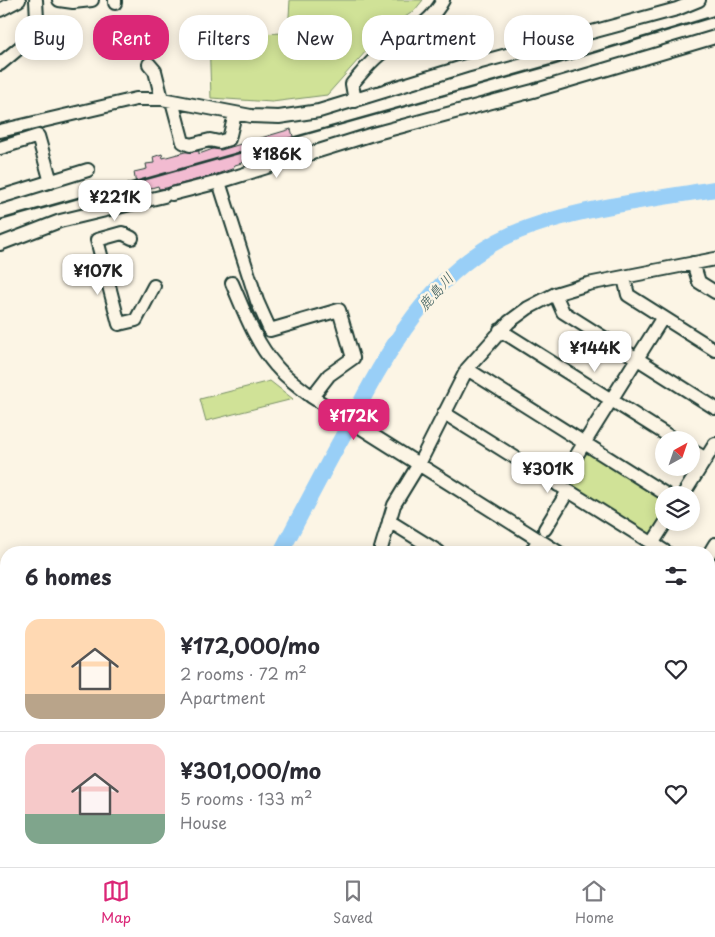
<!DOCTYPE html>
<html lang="en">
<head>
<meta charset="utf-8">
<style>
	body { margin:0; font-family:"Playpen Sans","Klee One",sans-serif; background:#f7f7f7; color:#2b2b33; height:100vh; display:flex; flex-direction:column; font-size:19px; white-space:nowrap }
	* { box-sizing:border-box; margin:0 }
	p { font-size:16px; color:#7c7c81 }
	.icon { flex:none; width:28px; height:28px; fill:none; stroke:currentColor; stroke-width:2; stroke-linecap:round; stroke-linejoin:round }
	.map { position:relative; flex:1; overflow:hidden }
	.drawer { position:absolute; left:0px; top:546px; width:715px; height:321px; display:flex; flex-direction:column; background:#fff; border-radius:20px 20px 0 0; box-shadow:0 2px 12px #0003 }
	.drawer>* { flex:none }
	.top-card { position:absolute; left:15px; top:15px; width:685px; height:45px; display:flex; gap:10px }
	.needle { width:32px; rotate:40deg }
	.tools { position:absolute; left:655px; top:431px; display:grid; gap:10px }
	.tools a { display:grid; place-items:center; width:45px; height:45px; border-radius:50%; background:#fff; box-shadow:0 2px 12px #0003; font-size:25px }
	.price { position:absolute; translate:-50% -42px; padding:0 11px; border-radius:10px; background:#fff; color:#222; font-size:16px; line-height:32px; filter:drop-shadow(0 1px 2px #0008) }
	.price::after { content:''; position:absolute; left:50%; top:30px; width:15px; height:11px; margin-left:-8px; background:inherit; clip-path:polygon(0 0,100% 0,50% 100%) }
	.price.on { background:#db2777; color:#fff }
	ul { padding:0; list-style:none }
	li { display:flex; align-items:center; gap:15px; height:125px; padding:0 25px }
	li+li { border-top:1px solid #e1e1e2 }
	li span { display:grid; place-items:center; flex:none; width:140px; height:100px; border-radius:15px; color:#555 }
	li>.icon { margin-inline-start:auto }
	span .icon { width:60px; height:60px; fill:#fffc; stroke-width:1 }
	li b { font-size:21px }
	h2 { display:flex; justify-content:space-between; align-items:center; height:60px; padding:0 25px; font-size:21px }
	.pill { padding:0 18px; border-radius:20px; background:#fff; box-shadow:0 2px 12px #0003; font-size:18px; line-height:45px }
	.pill.on { background:#db2777; color:#fff }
	.tabs { display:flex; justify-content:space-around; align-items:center; height:70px; border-top:1px solid #e1e1e2; background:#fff; font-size:14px; color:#7c7c81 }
	.tabs a { display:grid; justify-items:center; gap:2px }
	.tabs .on { color:#db2777 }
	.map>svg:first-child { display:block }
	.built { fill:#f9e4df }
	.green { fill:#d0e297; stroke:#789066 }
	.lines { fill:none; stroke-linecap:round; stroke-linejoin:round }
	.stream { stroke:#6895a9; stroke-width:2.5 }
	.river { stroke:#99cff7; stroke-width:16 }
	.building { fill:#f2bbd1; stroke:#1f3d34 }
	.minor-casing { stroke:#1f3d34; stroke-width:16 }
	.highway-casing { stroke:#1f3d34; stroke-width:22 }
	.minor { stroke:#fcf5e5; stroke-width:12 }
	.highway { stroke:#f9df96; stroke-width:19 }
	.rail { stroke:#1f3d34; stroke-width:2.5 }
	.labels { text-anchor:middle; stroke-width:5; stroke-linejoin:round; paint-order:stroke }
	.water-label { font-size:15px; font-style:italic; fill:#375a5b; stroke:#fcf5e5 }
</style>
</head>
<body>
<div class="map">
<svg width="715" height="867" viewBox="0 0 715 867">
	<rect width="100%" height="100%" fill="#fcf5e5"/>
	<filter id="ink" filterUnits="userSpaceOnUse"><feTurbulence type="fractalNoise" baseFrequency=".02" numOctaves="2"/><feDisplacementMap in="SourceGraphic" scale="10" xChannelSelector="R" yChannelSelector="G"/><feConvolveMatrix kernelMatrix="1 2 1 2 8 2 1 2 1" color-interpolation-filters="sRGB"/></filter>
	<g filter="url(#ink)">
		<path class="built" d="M 709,657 L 715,661 L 715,867 L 520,867 L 524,861 L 709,861 Z"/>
		<path class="green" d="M 290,0 L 423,0 L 414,11 L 383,32 L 327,95 L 272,102 L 211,98 L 209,35 L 288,33 Z
			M 270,381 L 293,399 L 206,421 L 200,399 Z
			M 587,451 L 664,499 L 664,514 L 651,536 L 567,482 Z"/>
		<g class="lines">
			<path class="stream" d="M 0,576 L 6,576"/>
			<path class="river" d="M 281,552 C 302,512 323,472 345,432 C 385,356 429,271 512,234 C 570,209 652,199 715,189
				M 116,867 L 119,861"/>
		</g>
		<path class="building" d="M 291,129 L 296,147 L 235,165 L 232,169 L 217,174 L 166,188 L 159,189 L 158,186 L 137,192 L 134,172 L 147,169 L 146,164 L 154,163 L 153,157 L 162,154 L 163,158 L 185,152 L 199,151 L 199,154 L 213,149 L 221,150 Z"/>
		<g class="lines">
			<g class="minor-casing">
				<path id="minor" d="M 59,0 L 73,2 L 92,0
					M 115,3 L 115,0
					M 0,10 L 19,0
					M 0,64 L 30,39 L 37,19 L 36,0
					M 149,64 L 155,71 L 162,99
					M 172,101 L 183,142 L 190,145 L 210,140 L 219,142 L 229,139 L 235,114
					M 355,101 L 352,84 C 361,74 369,63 379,55 C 402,36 429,27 443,0
					M 0,131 L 136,99 L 162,99 L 251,116 L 279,117 L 319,111 L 466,66 L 677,9 L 699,0
					M 0,148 L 38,136 L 51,182
					M 219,182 L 257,301 L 270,330 L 339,310 L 353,358 L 329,375 L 312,397
					M 172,194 L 219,182 L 373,134 L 533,91 L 715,37
					M 0,197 L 88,170
					M 132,238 L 122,233 L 97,240 L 119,324 L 136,320 L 154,286
					M 0,244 L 60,221 L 164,196
					M 693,263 L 699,282 L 715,292
					M 624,278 L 628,295 L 715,350
					M 232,283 C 244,311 255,342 276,366 C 286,378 300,387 312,397 L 558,552
					M 555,294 L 563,312 L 715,408
					M 500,330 L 675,440
					M 467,369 L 667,495
					M 444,413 L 666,552
					M 691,450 L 706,459
					M 558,485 L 663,317
					M 683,495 L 715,444
					M 389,521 L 439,552
					M 545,529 L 568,491
					M 652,544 L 666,522
					M 380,552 L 394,505 L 419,464 L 467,369 L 509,322 L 528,308 L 555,294 L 588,284 L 715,259
					M 531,552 L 539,540
					M 709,554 L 715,544
					M 709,580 L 715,583
					M 709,647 L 715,651
					M 0,683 L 6,689
					M 210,861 L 217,867
					M 367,861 L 379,867
					M 297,867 L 300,861
					M 350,867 L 352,861
					M 512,867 L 516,861"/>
			</g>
			<g class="highway-casing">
				<path id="highway" d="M 0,712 L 6,717
					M 0,740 L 6,745
					M 145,861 L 152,867
					M 177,861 L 184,867"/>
			</g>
			<use href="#minor" class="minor"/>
			<use href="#highway" class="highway"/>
			<path class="rail" d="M 0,220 L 555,64 L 715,16"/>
		</g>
	</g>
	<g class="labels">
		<g class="water-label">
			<text transform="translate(436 292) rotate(-48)" y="5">鹿島川</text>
		</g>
	</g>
</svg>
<div class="tools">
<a><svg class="needle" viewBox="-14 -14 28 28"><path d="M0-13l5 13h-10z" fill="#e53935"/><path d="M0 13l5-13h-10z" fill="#7c7c81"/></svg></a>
<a><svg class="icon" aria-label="layers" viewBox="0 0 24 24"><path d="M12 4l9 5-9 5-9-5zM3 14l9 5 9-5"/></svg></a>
</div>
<b class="price" style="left:277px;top:179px">¥186K</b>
<b class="price" style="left:115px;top:222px">¥221K</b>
<b class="price" style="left:98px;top:296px">¥107K</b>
<b class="price" style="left:595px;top:373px">¥144K</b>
<b class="price on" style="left:354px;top:441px">¥172K</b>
<b class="price" style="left:548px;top:494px">¥301K</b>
<div class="top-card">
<a class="pill">Buy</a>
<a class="pill on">Rent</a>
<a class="pill">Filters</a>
<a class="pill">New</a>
<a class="pill">Apartment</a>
<a class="pill">House</a>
</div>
<section class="drawer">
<h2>6 homes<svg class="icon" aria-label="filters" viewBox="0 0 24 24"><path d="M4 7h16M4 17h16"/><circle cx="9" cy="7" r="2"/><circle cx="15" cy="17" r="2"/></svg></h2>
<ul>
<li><span style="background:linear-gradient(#ffd9b3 75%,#b9a48a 0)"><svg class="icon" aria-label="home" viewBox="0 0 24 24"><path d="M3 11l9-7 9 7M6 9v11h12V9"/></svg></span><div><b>¥172,000/mo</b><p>2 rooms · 72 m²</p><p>Apartment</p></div><svg class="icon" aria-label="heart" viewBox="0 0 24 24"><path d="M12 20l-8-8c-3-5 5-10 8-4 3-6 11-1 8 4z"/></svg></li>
<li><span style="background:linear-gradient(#f6c9c9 70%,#7fa58c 0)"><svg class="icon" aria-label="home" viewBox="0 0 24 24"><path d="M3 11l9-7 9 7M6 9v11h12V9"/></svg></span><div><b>¥301,000/mo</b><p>5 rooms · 133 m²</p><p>House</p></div><svg class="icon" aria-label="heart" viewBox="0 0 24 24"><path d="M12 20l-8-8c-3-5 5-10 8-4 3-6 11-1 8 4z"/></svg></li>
</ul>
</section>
</div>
<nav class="tabs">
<a class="on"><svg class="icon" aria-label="map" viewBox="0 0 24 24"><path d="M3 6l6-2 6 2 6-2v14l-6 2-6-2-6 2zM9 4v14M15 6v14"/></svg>Map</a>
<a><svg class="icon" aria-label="saved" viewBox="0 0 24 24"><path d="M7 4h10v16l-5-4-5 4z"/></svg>Saved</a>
<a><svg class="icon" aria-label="home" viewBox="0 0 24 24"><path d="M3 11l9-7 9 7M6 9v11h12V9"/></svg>Home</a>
</nav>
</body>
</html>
